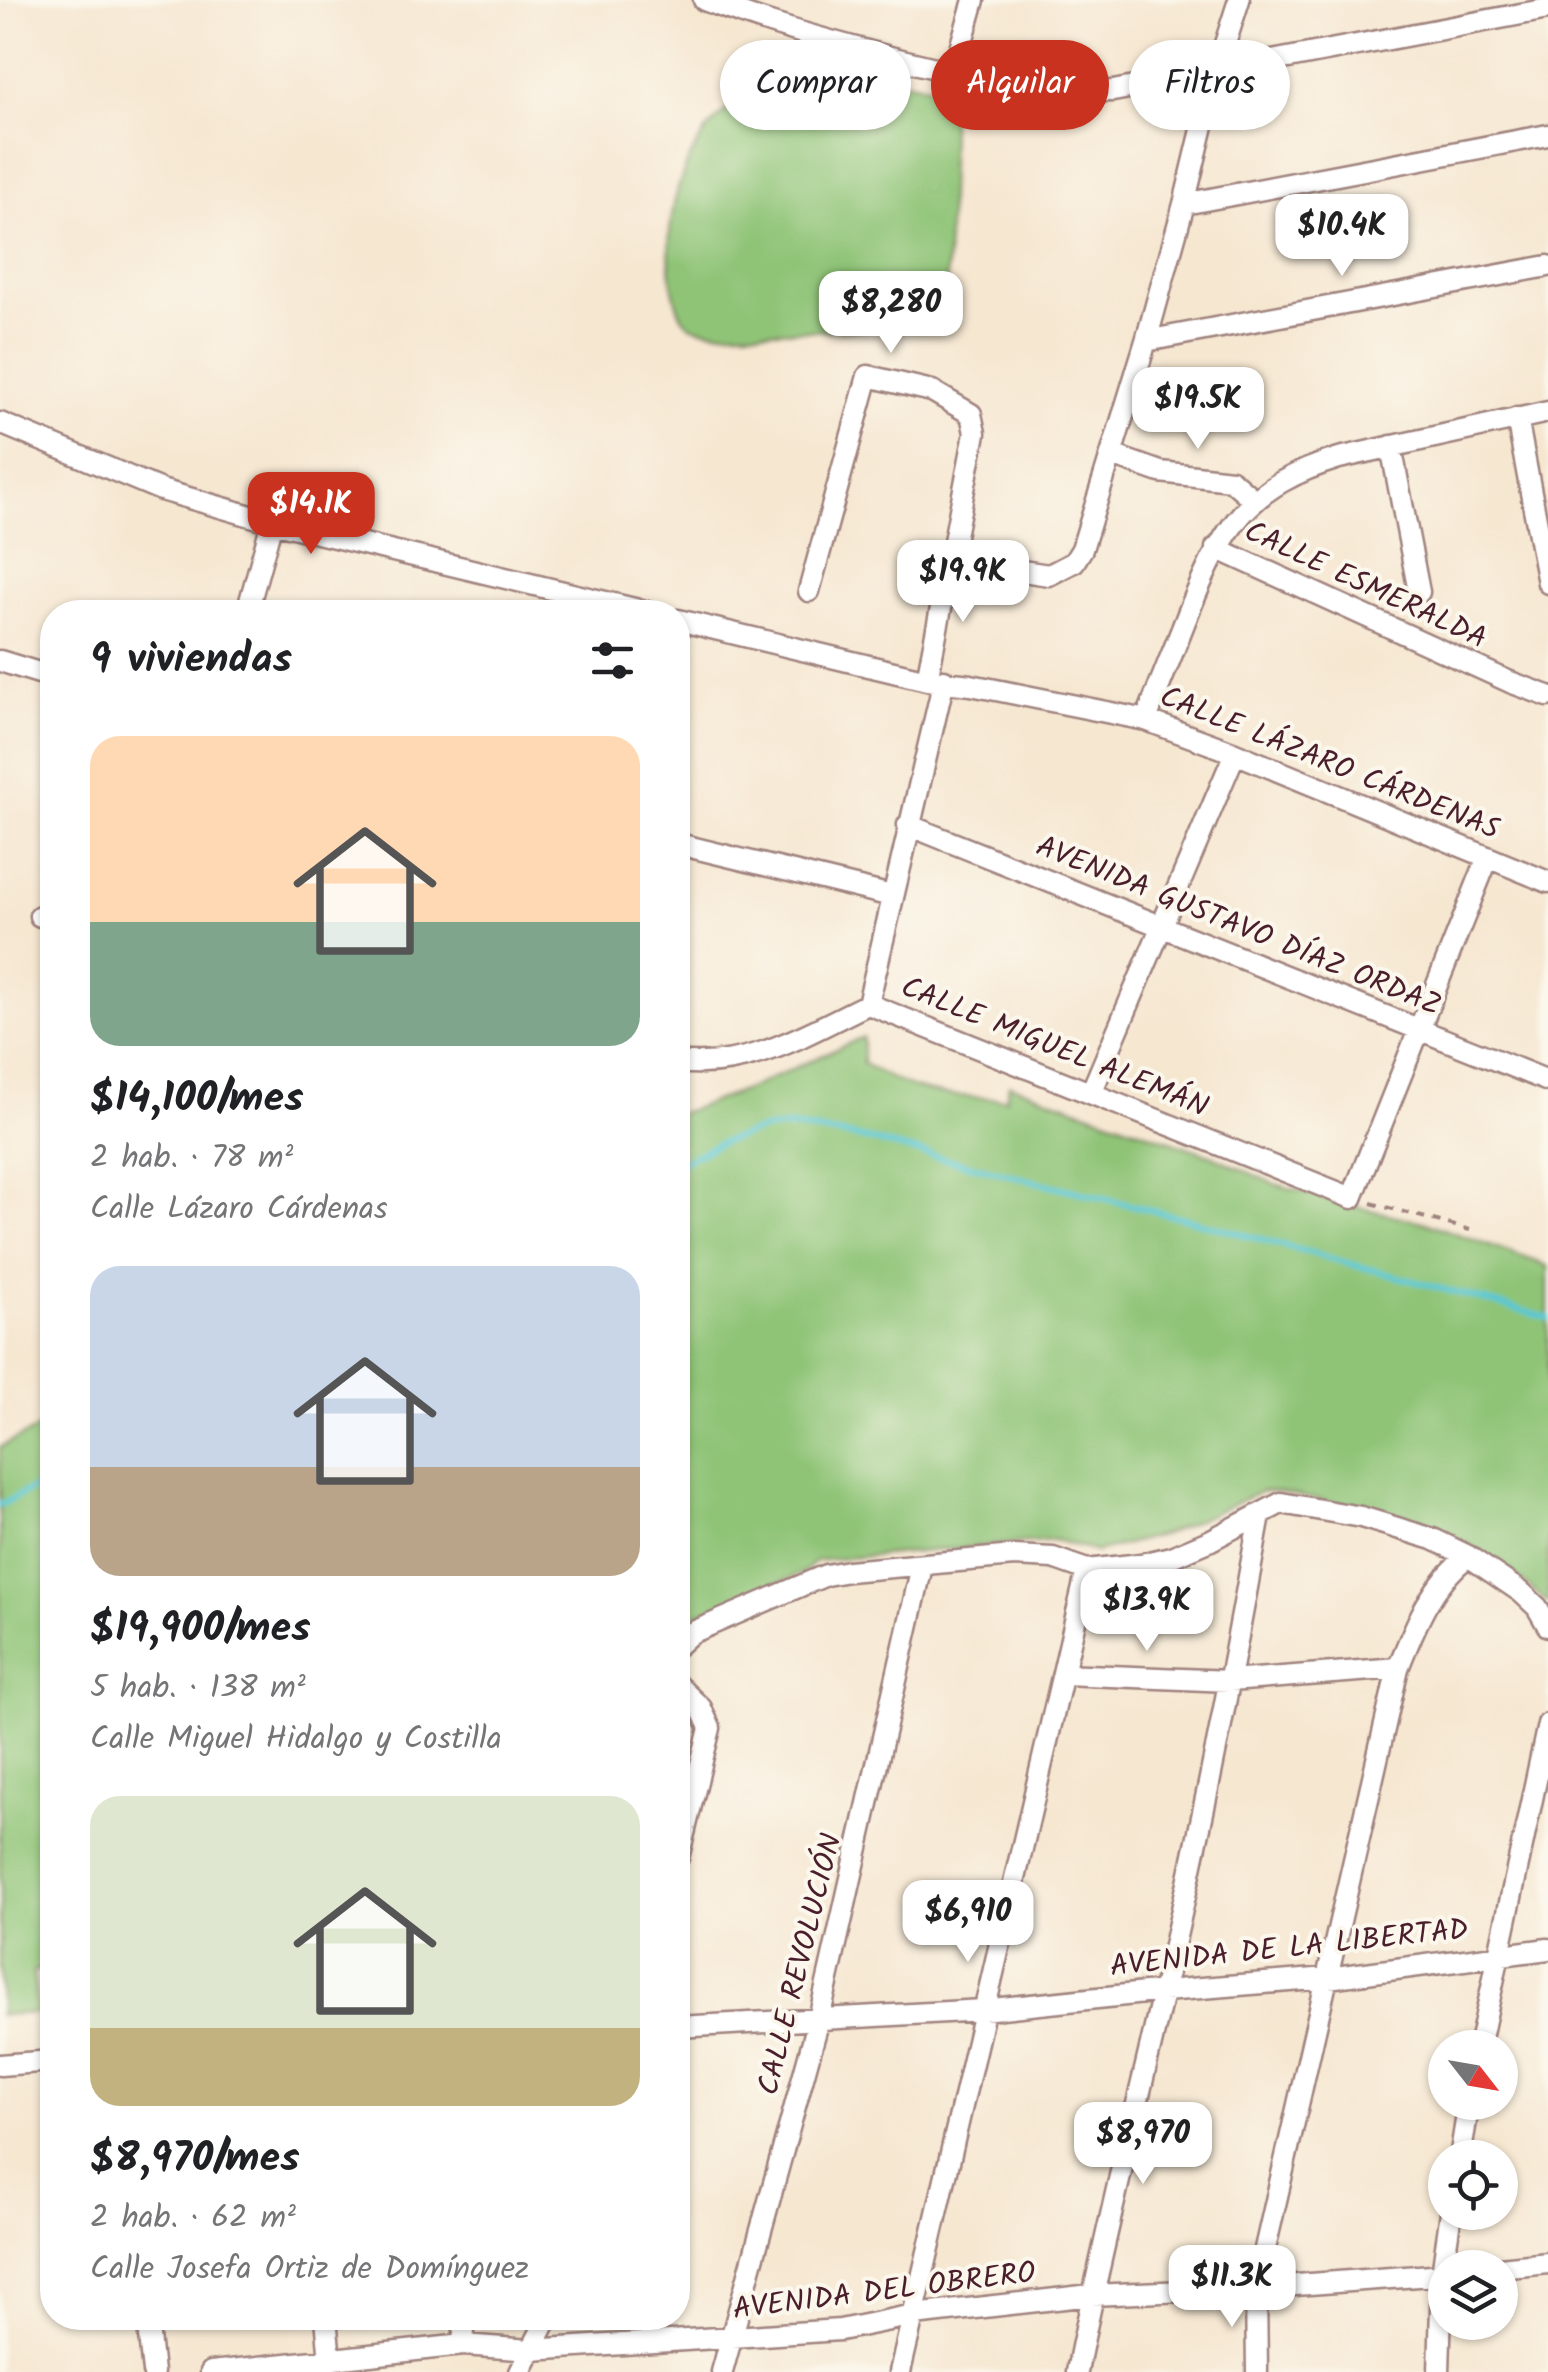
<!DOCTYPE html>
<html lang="es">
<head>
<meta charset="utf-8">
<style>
	body { margin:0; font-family:Kalam,sans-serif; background:#f2f2f2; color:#202124; height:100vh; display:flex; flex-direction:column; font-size:38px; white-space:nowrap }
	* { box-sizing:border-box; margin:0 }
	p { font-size:32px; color:#757577 }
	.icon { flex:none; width:55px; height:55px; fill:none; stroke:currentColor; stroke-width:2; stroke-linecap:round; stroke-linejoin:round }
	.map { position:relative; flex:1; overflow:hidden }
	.sheet { position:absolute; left:40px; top:600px; width:650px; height:1730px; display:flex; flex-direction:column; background:#fff; border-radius:40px; box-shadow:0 2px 8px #0004 }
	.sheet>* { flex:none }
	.top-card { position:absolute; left:720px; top:40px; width:678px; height:90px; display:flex; gap:20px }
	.needle { width:65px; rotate:121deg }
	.controls { position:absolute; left:1428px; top:2030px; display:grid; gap:20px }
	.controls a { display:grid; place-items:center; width:90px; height:90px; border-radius:50%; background:#fff; box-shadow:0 2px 8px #0004; font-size:50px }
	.price { position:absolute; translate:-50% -85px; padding:0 22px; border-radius:20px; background:#fff; color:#222; font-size:32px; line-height:65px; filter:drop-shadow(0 2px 5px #0008) }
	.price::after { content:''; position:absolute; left:50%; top:60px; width:30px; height:22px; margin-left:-15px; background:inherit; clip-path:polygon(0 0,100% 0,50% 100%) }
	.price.on { background:#c8321e; color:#fff }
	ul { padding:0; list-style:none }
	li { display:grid; align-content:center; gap:20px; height:530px; padding:0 50px }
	li span { display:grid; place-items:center; height:310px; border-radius:30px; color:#555 }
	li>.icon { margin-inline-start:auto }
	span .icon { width:180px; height:180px; fill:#fffc; stroke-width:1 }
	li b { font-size:42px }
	h2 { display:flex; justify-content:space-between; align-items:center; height:120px; padding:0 50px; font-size:42px }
	.tag { padding:0 35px; border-radius:45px; background:#fff; box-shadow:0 2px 8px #0004; font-size:35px; line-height:90px }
	.tag.on { background:#c8321e; color:#fff }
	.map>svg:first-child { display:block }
	.grass { fill:#8fc477; stroke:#6c7251; stroke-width:2.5 }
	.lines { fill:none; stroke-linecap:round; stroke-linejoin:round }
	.stream { stroke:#5cc8d3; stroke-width:6 }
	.minor-casing { stroke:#a0837e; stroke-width:25 }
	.path { stroke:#a0837e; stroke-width:4; stroke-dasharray:8 8; stroke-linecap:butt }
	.minor { stroke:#fff; stroke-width:20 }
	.labels { text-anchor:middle; stroke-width:8; stroke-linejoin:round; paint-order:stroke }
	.street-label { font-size:30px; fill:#4a1f2b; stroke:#fbf7ec }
</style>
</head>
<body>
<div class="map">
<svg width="1548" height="2372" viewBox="0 0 1548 2372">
	<rect width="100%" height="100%" fill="#fbf7ec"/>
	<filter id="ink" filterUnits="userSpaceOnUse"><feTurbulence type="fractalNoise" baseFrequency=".01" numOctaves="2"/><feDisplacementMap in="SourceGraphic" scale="20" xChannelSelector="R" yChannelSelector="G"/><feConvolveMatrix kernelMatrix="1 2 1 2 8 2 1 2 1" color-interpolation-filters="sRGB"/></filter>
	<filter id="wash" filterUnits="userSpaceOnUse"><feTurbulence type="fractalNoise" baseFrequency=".0048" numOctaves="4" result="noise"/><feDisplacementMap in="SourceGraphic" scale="40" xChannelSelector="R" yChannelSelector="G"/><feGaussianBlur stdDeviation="2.25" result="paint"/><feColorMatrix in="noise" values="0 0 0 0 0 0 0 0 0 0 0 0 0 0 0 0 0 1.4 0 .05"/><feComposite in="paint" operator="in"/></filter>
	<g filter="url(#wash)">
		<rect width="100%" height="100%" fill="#f6e7d1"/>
		<path class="grass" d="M 830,71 L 859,73 L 952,90 L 945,330 L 717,331 C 707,330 696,329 688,323 C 678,315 676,300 673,289 C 661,225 678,150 730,107 C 756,85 797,78 830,71 Z
			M 863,1037 L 863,1063 C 918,1097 944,1095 1006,1099 L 1009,1084 L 1213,1156 L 1272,1183 L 1344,1204 L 1427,1223 L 1548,1266 L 1548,1603 L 1516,1576 L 1467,1543 L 1427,1527 L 1351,1506 L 1277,1492 L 1263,1491 L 1168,1533 L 1096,1552 L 1055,1540 L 815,1561 L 804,1573 L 678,1621 L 678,1114 L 748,1089 Z
			M 52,1422 L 52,1968 L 33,1971 L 38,2013 L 0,2015 L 0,1447 Z"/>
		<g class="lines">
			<path class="stream" d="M 678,1164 L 718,1144 L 760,1130 L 790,1127 L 857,1137 L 1187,1219 L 1548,1318
				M 0,1505 L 52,1479"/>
		</g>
	</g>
	<g filter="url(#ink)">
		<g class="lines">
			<g class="minor-casing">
				<path id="minor" d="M 704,0 C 766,24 829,41 894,58 C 966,76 1039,93 1113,91 L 1548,9
					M 953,73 L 974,0
					M 1184,204 L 1548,135
					M 1146,341 L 1548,266
					M 1517,418 L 1548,583
					M 0,423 L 161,490 L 272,522 L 647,612
					M 1391,446 L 1419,592
					M 1112,455 L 1160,472 L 1231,480 L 1254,500
					M 1216,548 L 1510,682 L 1548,696
					M 950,560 L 1049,575 L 1074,562 L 1082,549 L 1146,341 L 1184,204 L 1216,72 L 1239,0
					M 809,591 L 868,376 L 932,391 L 971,414 L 975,433 L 927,680
					M 247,612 L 272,522
					M 678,620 L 927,680 L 971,685 L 1146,720 L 1235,753 L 1548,882
					M 0,661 L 52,677
					M 1146,720 C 1160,683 1175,647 1189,611 C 1224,526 1247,486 1339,458 L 1548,412
					M 908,825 L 1548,1081
					M 678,844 L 892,896
					M 40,916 L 52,918
					M 868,1004 L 944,680
					M 678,1062 C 748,1071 807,1033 868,1004 L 1352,1198 L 1488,857
					M 1091,1093 L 1235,753
					M 678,1645 L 691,1633 L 826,1575 L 848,1571 L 1014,1556 L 1053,1558 L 1087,1570 L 1141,1564 L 1171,1557 L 1209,1541 L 1281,1503 L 1361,1517 L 1433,1539 L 1468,1556 L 1521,1592 L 1537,1607 L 1548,1626
					M 1063,1674 L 1230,1681 L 1398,1668
					M 678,1686 L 701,1708 L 710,1728 L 678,1858
					M 678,2027 L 983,2010 L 1164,1991 L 1328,1978 L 1548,1949
					M 1479,2048 L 1548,1724
					M 0,2065 L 52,2061
					M 1460,2158 L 1469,2102
					M 1500,2268 L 1548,2263
					M 147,2318 L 153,2372
					M 326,2318 L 331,2370
					M 463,2345 L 465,2318
					M 211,2372 L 463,2345 L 531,2350 L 840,2330 L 914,2315 L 1091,2295 L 1256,2288 L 1445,2274
					M 520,2372 L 548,2318
					M 722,2372 L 819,2019 L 922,1566
					M 900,2372 L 1087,1570
					M 1077,2372 C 1102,2245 1134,2119 1163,1993 C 1200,1835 1232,1675 1260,1515
					M 1257,2372 L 1256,2288 L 1398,1668 C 1416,1624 1430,1586 1468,1556
					M 1439,2372 L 1442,2274 L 1451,2212"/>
			</g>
			<path class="path" d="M 1371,1203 L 1470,1230"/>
			<use href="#minor" class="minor"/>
		</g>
	</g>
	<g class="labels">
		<g class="street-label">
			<text transform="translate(1366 584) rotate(25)" y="10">CALLE ESMERALDA</text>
			<text transform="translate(1330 762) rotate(22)" y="10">CALLE LÁZARO CÁRDENAS</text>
			<text transform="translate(1239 925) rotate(22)" y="10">AVENIDA GUSTAVO DÍAZ ORDAZ</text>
			<text transform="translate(1055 1046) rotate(22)" y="10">CALLE MIGUEL ALEMÁN</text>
			<text transform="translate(1289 1947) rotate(-6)" y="10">AVENIDA DE LA LIBERTAD</text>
			<text transform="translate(799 1964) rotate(-76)" y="10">CALLE REVOLUCIÓN</text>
			<text transform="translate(884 2290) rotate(-7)" y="10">AVENIDA DEL OBRERO</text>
		</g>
	</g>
</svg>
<div class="controls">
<a><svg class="needle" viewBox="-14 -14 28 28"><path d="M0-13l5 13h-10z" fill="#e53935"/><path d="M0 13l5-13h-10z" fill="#757577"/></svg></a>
<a><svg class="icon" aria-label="locate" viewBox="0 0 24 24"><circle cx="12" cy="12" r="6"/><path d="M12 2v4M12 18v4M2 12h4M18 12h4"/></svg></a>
<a><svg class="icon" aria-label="layers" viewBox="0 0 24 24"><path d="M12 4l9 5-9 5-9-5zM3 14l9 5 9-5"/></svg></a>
</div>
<b class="price" style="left:1342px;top:279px">$10.4K</b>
<b class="price" style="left:891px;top:356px">$8,280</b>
<b class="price" style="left:1198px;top:452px">$19.5K</b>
<b class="price on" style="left:311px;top:557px">$14.1K</b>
<b class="price" style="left:963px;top:625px">$19.9K</b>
<b class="price" style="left:1147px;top:1654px">$13.9K</b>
<b class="price" style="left:968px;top:1965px">$6,910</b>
<b class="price" style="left:1143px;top:2187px">$8,970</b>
<b class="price" style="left:1232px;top:2330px">$11.3K</b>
<div class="top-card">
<a class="tag">Comprar</a>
<a class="tag on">Alquilar</a>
<a class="tag">Filtros</a>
</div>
<section class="sheet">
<h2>9 viviendas<svg class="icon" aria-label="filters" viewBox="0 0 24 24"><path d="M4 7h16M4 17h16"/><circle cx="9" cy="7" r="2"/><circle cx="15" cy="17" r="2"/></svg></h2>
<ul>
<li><span style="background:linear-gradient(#ffd9b3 60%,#7fa58c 0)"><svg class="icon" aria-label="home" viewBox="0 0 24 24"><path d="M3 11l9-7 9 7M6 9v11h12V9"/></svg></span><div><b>$14,100/mes</b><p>2 hab. · 78 m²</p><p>Calle Lázaro Cárdenas</p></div></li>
<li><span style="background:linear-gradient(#c9d6e8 65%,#b9a48a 0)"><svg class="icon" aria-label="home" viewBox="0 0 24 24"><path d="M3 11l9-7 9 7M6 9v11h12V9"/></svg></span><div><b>$19,900/mes</b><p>5 hab. · 138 m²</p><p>Calle Miguel Hidalgo y Costilla</p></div></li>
<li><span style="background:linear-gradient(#dfe7d0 75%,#c2b280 0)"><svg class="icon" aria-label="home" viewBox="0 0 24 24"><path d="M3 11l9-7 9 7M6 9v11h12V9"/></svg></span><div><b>$8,970/mes</b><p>2 hab. · 62 m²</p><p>Calle Josefa Ortiz de Domínguez</p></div></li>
</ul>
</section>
</div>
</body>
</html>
